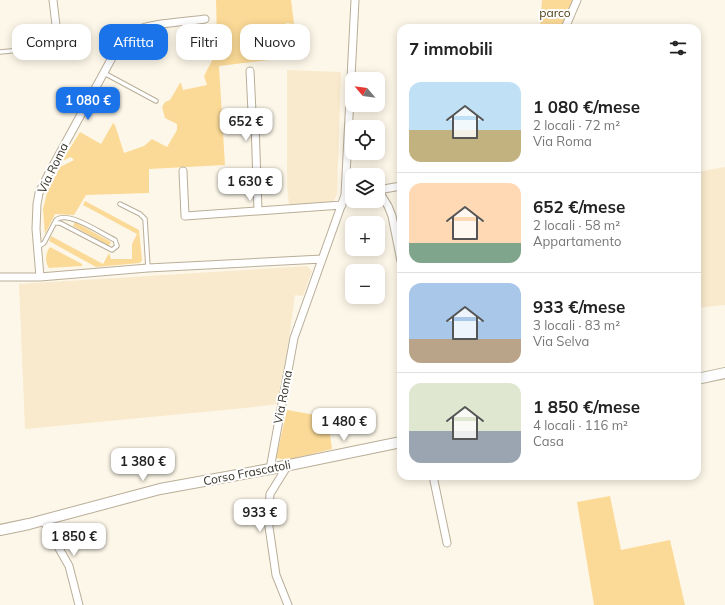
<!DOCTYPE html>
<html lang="it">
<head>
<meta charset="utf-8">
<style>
	body { margin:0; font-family:Mulish,sans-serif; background:#f2f2f2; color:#222; height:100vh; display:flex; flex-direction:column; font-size:15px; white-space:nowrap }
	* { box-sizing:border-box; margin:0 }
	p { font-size:13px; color:#767676 }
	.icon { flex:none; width:22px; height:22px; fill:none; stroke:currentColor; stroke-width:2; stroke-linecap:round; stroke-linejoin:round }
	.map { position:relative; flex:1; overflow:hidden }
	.panel { position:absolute; left:397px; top:24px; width:304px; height:456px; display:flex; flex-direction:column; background:#fff; border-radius:12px; box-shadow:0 2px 10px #0003 }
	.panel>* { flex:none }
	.banner { position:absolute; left:12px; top:24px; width:325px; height:36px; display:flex; gap:8px }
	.needle { width:26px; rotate:299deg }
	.tools { position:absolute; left:345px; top:72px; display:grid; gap:8px }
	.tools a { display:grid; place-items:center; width:40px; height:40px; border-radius:8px; background:#fff; box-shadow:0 2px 10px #0003; font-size:20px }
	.price { position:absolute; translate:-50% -34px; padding:0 9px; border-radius:8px; background:#fff; color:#222; font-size:13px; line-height:26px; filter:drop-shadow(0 1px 2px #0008) }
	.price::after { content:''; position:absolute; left:50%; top:24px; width:12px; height:9px; margin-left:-6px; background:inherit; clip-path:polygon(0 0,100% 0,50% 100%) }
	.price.on { background:#1a73e8; color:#fff }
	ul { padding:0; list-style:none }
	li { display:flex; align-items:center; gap:12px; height:100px; padding:0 12px }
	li+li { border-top:1px solid #e0e0e0 }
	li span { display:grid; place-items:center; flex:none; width:112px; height:80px; border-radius:12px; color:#555 }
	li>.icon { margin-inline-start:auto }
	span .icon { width:48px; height:48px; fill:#fffc; stroke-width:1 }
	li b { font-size:17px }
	h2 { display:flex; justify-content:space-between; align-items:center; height:48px; padding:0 12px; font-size:17px }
	.pill { padding:0 14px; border-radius:12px; background:#fff; box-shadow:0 2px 10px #0003; font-size:14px; line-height:36px }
	.pill.on { background:#1a73e8; color:#fff }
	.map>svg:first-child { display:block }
	.built { fill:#f9eacd }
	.green { fill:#fbda97 }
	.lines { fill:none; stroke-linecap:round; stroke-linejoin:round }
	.lane-casing { stroke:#b9ae99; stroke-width:5.5 }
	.street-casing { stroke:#b9ae99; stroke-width:9 }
	.secondary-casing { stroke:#b9ae99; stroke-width:12 }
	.lane { stroke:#fff; stroke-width:3.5 }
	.street { stroke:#fff; stroke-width:7 }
	.secondary { stroke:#fff; stroke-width:10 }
	.labels { text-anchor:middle; stroke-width:4; stroke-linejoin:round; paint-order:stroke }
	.park-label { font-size:12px; fill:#4f3c12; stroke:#fff }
	.street-label { font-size:12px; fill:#363229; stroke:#fff }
</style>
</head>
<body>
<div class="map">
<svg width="725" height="605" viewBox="0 0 725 605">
	<rect width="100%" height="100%" fill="#fdf7e9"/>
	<path class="built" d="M 287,70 L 341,72 L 337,194 L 333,203 L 293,206 L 289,204 L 287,187 Z
		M 725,167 L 725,305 L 697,308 L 697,172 Z
		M 307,266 L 312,271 L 303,296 L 295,295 L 289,339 L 277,404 L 245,408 L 25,429 L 19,284 Z"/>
	<path class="green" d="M 216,0 L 291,0 L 294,24 L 286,23 L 286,58 L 219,66 L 225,165 L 149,169 L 149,193 L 86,195 L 74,215 L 55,214 L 45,234 L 43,209 L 47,193 L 60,167 L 74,160 L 71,157 L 62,161 L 80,132 L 101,144 L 113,123 L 115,125 L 124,153 L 144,146 L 152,139 L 167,147 L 177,130 L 177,124 L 165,118 L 162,107 L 165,102 L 170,100 L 180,83 L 181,83 L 183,90 L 207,85 L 204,76 L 215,55 L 203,49 L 206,43 L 212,46 L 216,39 L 217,39 Z
		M 542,0 L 577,0 L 565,28 L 540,26 Z
		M 85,201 L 139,230 L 142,260 L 140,263 L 96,267 L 49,241 L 51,236 L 103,264 L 109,253 L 111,259 L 132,259 L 132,244 L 137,234 L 83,205 Z
		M 75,222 L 111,242 L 109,246 L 73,226 Z
		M 50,247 L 82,264 L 82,266 L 49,268 C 45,263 45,253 50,247 Z
		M 287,410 L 321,416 L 328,421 L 332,449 L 287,460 L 276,458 Z
		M 610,496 L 621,550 L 670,540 L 685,605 L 594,605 L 577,502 Z"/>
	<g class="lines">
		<g class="lane-casing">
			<path id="lane" d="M 0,52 L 43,48
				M 104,73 L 156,101
				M 120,204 L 140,214 L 145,219 L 148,268
				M 38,247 L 44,243 L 56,220 C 68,210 102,234 115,240 L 117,246 L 112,250 L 110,249 L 60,223 L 55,223"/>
		</g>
		<g class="street-casing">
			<path id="street" d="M 53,0 L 58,42
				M 565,28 L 577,0
				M 250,71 L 252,112 L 255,123 L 258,211
				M 183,171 L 185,216 L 342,205
				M 378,190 L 388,206 L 392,216 L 401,261
				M 378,190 L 401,186
				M 0,277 L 40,277 L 148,268 L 322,259
				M 40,277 L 36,229 L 37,204 L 39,193 L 49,173 L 119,45 C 123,40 127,35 133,32 C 147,23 187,22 205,19
				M 270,469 L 294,338 L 345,195 L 355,0
				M 433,476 L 447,543
				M 43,520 L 69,566 L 79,605
				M 288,605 L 276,575 L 268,520 L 270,494 L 288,465"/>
		</g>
		<g class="secondary-casing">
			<path id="secondary" d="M 697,379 L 725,373
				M 0,530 L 29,524 L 160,489 L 270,469 L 401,442"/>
		</g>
		<use href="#lane" class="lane"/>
		<use href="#street" class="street"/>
		<use href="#secondary" class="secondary"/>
	</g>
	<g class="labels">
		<g class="park-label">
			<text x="555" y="17">parco</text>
		</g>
		<g class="street-label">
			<text transform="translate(53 168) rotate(-64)" y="4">Via Roma</text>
			<text transform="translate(283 397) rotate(-79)" y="4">Via Roma</text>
			<text transform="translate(247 473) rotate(-11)" y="4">Corso Frascatoli</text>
		</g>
	</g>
</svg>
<div class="tools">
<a><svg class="needle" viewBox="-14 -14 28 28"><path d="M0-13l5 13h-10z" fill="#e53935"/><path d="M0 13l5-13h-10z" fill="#767676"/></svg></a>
<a><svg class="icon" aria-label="locate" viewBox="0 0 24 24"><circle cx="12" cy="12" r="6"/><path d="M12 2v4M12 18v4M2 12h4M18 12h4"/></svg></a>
<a><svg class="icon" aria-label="layers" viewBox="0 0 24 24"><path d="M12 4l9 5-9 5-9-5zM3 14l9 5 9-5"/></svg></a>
<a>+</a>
<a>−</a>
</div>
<b class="price on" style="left:88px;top:121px">1 080 €</b>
<b class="price" style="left:246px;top:142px">652 €</b>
<b class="price" style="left:250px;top:202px">1 630 €</b>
<b class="price" style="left:344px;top:442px">1 480 €</b>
<b class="price" style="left:143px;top:482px">1 380 €</b>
<b class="price" style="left:260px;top:533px">933 €</b>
<b class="price" style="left:74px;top:557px">1 850 €</b>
<div class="banner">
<a class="pill">Compra</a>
<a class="pill on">Affitta</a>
<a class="pill">Filtri</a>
<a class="pill">Nuovo</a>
</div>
<section class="panel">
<h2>7 immobili<svg class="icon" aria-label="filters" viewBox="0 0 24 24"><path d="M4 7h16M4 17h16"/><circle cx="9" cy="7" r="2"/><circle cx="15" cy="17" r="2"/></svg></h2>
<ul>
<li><span style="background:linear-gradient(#bfe0f5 60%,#c2b280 0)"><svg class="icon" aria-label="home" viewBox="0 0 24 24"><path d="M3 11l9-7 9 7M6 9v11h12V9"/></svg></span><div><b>1 080 €/mese</b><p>2 locali · 72 m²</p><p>Via Roma</p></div></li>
<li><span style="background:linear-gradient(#ffd9b3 75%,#7fa58c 0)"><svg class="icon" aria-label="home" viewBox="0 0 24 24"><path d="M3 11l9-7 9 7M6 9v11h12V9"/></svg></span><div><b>652 €/mese</b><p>2 locali · 58 m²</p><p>Appartamento</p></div></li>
<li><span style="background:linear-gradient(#a9c7e8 70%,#b9a48a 0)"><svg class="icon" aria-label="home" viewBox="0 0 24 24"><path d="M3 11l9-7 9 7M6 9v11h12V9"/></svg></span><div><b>933 €/mese</b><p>3 locali · 83 m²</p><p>Via Selva</p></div></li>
<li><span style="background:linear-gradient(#dfe7d0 60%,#9aa5b1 0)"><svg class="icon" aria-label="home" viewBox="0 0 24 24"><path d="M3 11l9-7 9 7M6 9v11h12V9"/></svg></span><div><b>1 850 €/mese</b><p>4 locali · 116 m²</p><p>Casa</p></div></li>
</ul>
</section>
</div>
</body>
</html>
